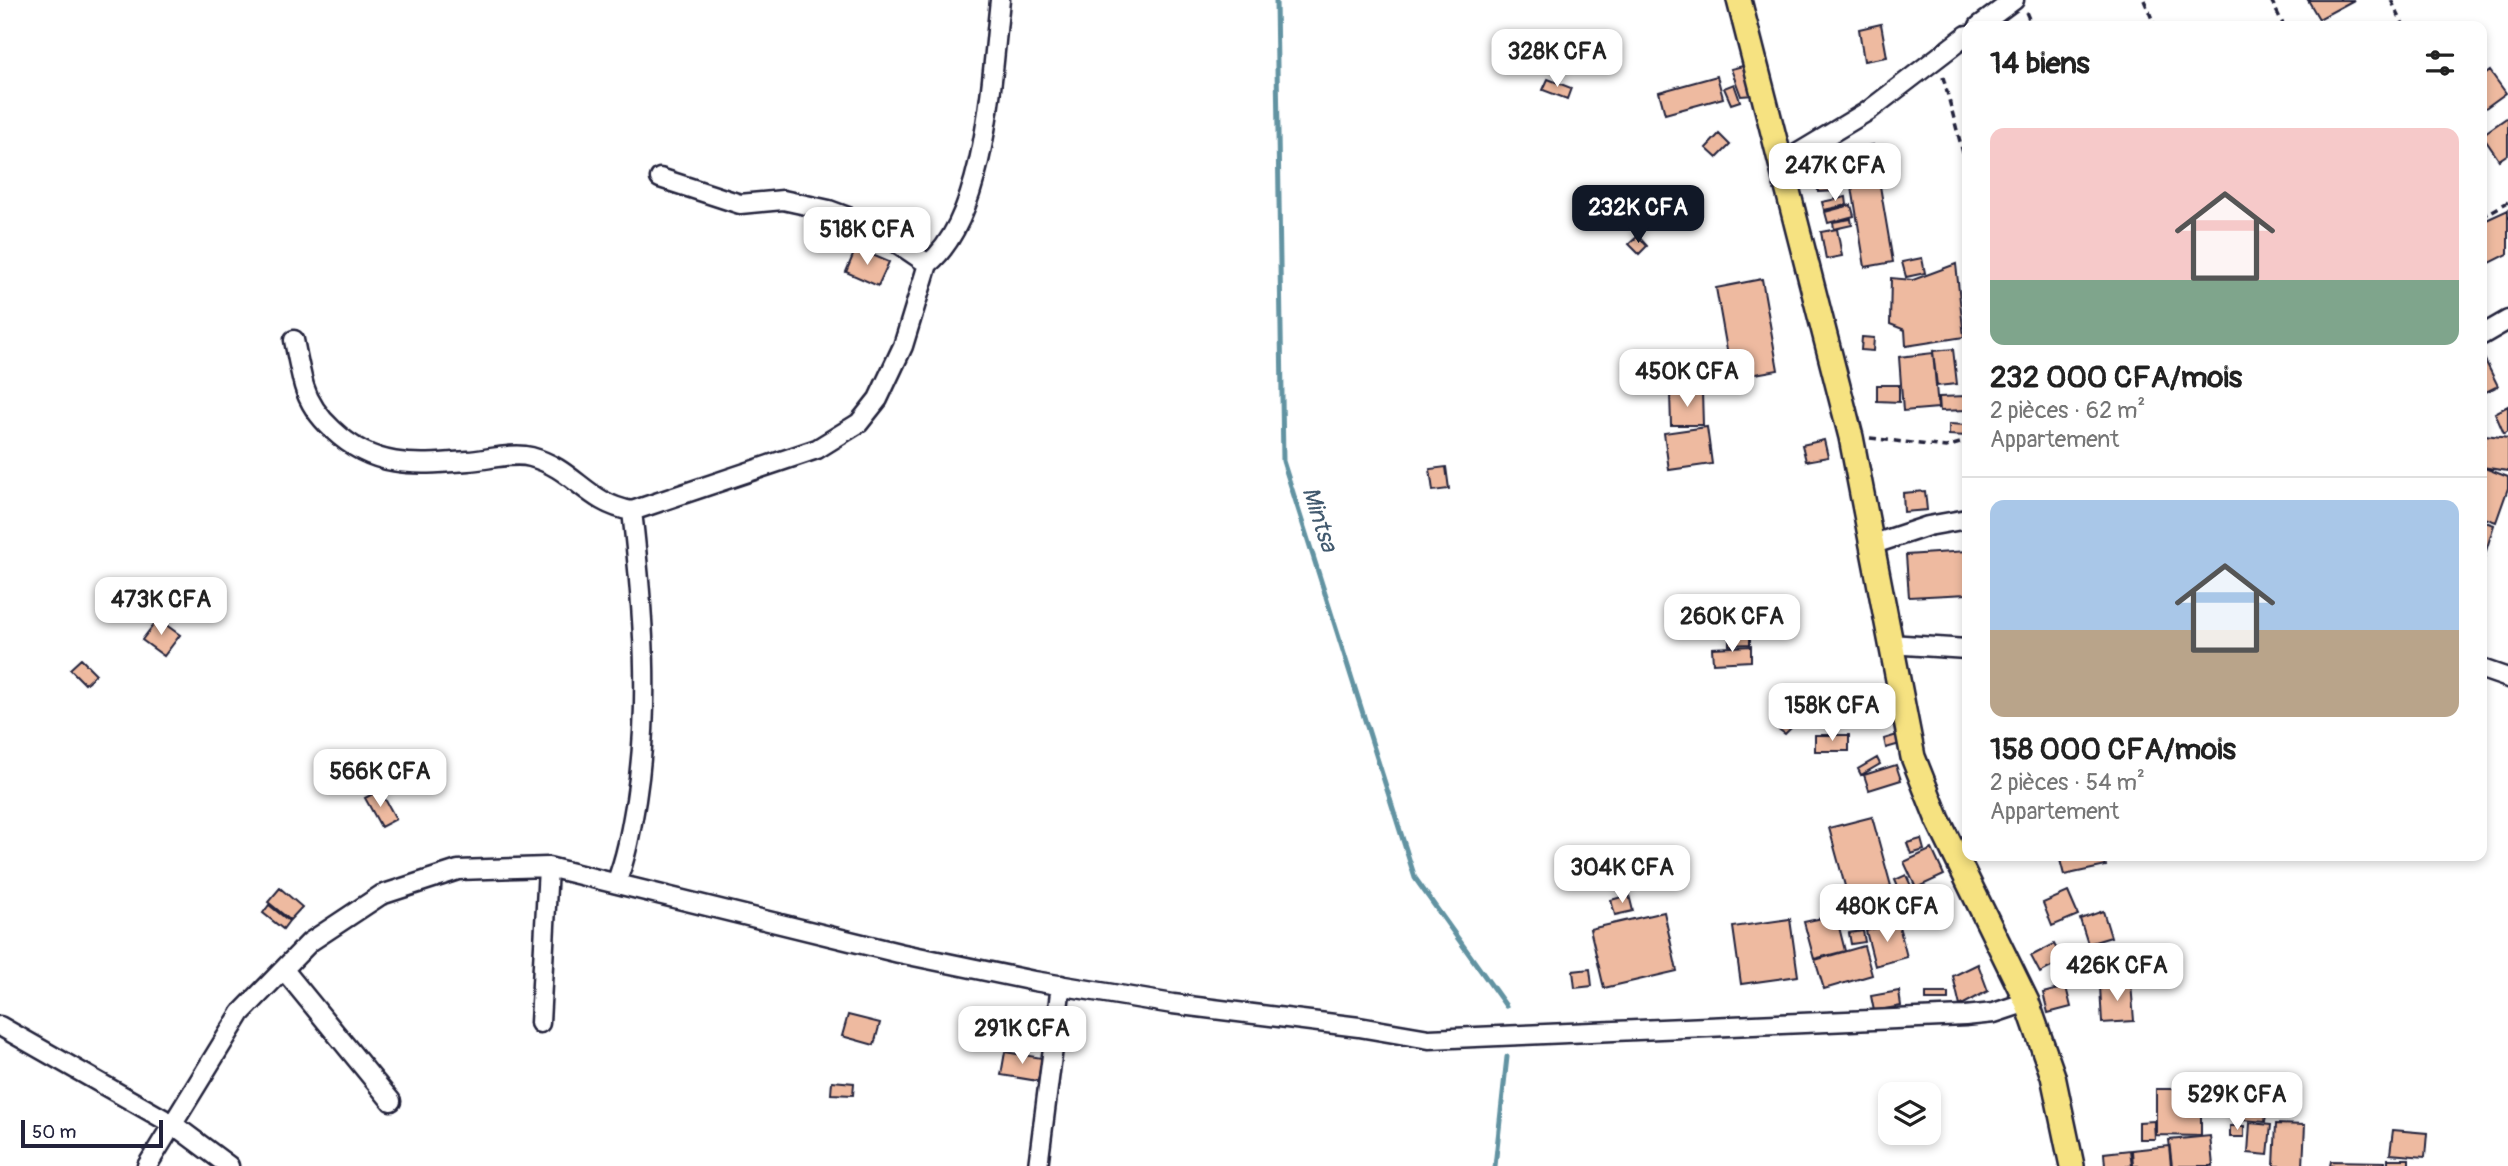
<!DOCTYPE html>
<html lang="fr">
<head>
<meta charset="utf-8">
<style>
	body { margin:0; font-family:Pangolin,sans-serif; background:#f6f6f6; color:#222; height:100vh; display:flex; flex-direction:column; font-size:26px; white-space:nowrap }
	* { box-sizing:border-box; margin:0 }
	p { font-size:23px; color:#767676 }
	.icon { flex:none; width:38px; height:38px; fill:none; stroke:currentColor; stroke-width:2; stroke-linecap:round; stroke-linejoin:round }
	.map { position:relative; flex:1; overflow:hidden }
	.details { position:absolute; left:1962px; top:21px; width:525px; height:840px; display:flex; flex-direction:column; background:#fff; border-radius:14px; box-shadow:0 4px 10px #0003 }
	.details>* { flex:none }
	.tools { position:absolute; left:1878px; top:1082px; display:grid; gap:14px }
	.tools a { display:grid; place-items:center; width:63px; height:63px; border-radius:14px; background:#fff; box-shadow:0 4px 10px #0003; font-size:35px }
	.scale { position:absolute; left:21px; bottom:18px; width:142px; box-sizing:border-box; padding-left:7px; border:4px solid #22223b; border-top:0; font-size:19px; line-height:24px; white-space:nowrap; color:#22223b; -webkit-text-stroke:5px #fff; paint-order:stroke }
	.price { position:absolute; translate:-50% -60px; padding:0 16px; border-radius:14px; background:#fff; color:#222; font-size:23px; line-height:46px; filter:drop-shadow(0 2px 4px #0008) }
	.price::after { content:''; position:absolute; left:50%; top:42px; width:21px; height:16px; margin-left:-10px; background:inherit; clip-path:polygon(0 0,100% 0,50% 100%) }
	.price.current { background:#111827; color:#fff }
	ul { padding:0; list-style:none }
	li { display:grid; align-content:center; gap:14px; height:371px; padding:0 28px }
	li+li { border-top:2px solid #e0e0e0 }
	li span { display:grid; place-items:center; height:217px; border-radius:14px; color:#555 }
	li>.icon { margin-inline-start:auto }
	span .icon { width:126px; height:126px; fill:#fffc; stroke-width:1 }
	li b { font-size:30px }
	h2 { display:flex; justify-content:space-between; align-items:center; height:84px; padding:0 28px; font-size:30px }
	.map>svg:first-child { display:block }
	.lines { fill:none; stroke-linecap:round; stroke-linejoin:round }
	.stream { stroke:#6293a2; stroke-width:5 }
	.building { fill:#eebaa0; stroke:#22223b; stroke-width:2 }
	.minor-casing { stroke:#22223b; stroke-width:23 }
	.major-casing { stroke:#22223b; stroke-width:28 }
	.path { stroke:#22223b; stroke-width:3.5; stroke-dasharray:7 5; stroke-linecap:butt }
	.minor { stroke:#fff; stroke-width:18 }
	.major { stroke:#f6e281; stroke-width:23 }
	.labels { text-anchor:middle; stroke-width:5; stroke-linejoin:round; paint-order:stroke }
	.water-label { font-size:24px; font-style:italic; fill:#425a6f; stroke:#fff }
</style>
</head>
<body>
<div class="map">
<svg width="2508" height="1166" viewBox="0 0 2508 1166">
	<rect width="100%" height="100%" fill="#fff"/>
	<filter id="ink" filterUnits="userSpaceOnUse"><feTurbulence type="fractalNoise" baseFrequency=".0143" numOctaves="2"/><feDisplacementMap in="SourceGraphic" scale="14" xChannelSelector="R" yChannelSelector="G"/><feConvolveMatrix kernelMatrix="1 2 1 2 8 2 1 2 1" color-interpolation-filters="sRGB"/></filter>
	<g filter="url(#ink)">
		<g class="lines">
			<path class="stream" d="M 1276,0 L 1283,461 L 1415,878 L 1506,1006
				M 1495,1166 L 1507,1057"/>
		</g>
		<path class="building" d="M 2308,0 L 2354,0 L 2319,19 Z
			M 1881,24 L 1887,57 L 1864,61 L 1859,29 Z
			M 1747,65 L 1753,95 L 1741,96 L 1731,69 Z
			M 2490,71 L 2506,93 L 2484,109 L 2482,105 L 2482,77 Z
			M 1717,76 L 1723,98 L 1665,114 L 1659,92 Z
			M 1548,79 L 1571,88 L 1567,99 L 1543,90 Z
			M 1734,84 L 1740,101 L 1731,104 L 1724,88 Z
			M 2508,117 L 2508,154 L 2499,160 L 2482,135 Z
			M 1719,134 L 1730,145 L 1717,158 L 1706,148 Z
			M 1873,145 L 1893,262 L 1865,267 L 1846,150 Z
			M 1837,172 L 1838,191 L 1818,192 L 1817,173 Z
			M 1846,197 L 1847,205 L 1824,210 L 1822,202 Z
			M 1851,205 L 1854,216 L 1828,223 L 1825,212 Z
			M 2508,210 L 2508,254 L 2482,267 L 2482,222 Z
			M 1851,219 L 1852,225 L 1834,229 L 1833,222 Z
			M 1837,229 L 1842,256 L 1826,259 L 1821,232 Z
			M 1638,236 L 1647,246 L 1639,254 L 1629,244 Z
			M 856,248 L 889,262 L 878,286 L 846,272 Z
			M 1922,258 L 1925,273 L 1906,277 L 1902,262 Z
			M 1956,264 L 1964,337 L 1906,346 L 1905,330 L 1890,324 L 1891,278 L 1913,280 Z
			M 1762,279 L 1778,370 L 1732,378 L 1716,288 Z
			M 1862,337 L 1874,338 L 1873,351 L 1861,350 Z
			M 1953,349 L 1957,384 L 1937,386 L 1933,351 Z
			M 1933,353 L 1938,408 L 1903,411 L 1899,357 Z
			M 2482,354 L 2498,386 L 2482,394 Z
			M 1877,385 L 1899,385 L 1899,402 L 1877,401 Z
			M 1702,392 L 1703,425 L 1671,425 L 1670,393 Z
			M 1967,396 L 1967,410 L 1940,411 L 1939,397 Z
			M 2508,406 L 2508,431 L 2504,434 L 2495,413 Z
			M 1949,424 L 1967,425 L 1967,436 L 1949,435 Z
			M 1707,427 L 1712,464 L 1669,470 L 1664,433 Z
			M 2485,435 L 2508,438 L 2508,471 L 2482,467 Z
			M 1824,440 L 1828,457 L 1806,461 L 1802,445 Z
			M 1446,467 L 1449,489 L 1433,491 L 1430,469 Z
			M 2482,467 L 2508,477 L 2508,488 L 2496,522 L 2482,517 Z
			M 1925,491 L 1927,510 L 1904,512 L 1903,493 Z
			M 2482,521 L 2494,525 L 2482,564 Z
			M 1967,551 L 1967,594 L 1909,597 L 1906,555 Z
			M 158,619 L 180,635 L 164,656 L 142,640 Z
			M 1750,633 L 1750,644 L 1729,645 L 1729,634 Z
			M 1751,646 L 1751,661 L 1713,663 L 1712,648 Z
			M 81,659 L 96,674 L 85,684 L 70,669 Z
			M 1784,718 L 1793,726 L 1785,734 L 1776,727 Z
			M 1815,735 L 1849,735 L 1849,751 L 1815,751 Z
			M 1897,735 L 1900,744 L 1886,748 L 1884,739 Z
			M 1877,758 L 1880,764 L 1861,775 L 1858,769 Z
			M 1896,765 L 1901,780 L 1869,790 L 1864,775 Z
			M 380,790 L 396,819 L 381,827 L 365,798 Z
			M 1872,817 L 1891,886 L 1848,897 L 1829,828 Z
			M 1921,839 L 1924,850 L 1911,854 L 1907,843 Z
			M 1932,849 L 1944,875 L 1916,888 L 1904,862 Z
			M 2059,856 L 2104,856 L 2106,866 L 2064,875 Z
			M 1906,875 L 1912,888 L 1901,894 L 1895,880 Z
			M 280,888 L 302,907 L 290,920 L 268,902 Z
			M 2068,892 L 2078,915 L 2052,926 L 2043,903 Z
			M 1629,895 L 1633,911 L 1615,915 L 1611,900 Z
			M 269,905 L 289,921 L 283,929 L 263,913 Z
			M 2103,911 L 2111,937 L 2088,944 L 2080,919 Z
			M 1664,912 L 1677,971 L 1604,988 L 1590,929 Z
			M 1836,915 L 1845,951 L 1814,959 L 1804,922 Z
			M 1790,919 L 1798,976 L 1741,984 L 1733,927 Z
			M 1898,922 L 1907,957 L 1875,966 L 1866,931 Z
			M 1863,931 L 1865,942 L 1851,944 L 1849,933 Z
			M 2054,944 L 2063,961 L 2040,973 L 2031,956 Z
			M 1864,946 L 1872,975 L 1824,989 L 1815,960 Z
			M 2110,947 L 2112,960 L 2099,963 L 2096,950 Z
			M 1978,964 L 1988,991 L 1960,1006 L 1953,976 Z
			M 1590,969 L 1592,986 L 1575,988 L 1573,971 Z
			M 2131,983 L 2134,1021 L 2102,1023 L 2100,986 Z
			M 2066,987 L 2071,1007 L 2048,1013 L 2043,993 Z
			M 1899,991 L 1901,1006 L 1874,1011 L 1871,996 Z
			M 1926,993 L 1948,993 L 1948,1000 L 1926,1000 Z
			M 848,1015 L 880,1023 L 874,1045 L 842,1036 Z
			M 1005,1052 L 1042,1058 L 1038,1081 L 1001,1075 Z
			M 832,1081 L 854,1083 L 853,1095 L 831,1094 Z
			M 2249,1081 L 2270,1084 L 2265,1122 L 2244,1120 Z
			M 2156,1089 L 2201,1089 L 2201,1136 L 2156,1135 Z
			M 2207,1093 L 2233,1096 L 2231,1116 L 2206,1113 Z
			M 2154,1121 L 2155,1139 L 2139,1139 L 2139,1122 Z
			M 2250,1123 L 2271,1125 L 2268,1155 L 2248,1153 Z
			M 2276,1124 L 2305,1125 L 2303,1166 L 2274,1166 Z
			M 2230,1126 L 2244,1126 L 2244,1137 L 2230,1137 Z
			M 2393,1130 L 2427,1133 L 2425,1157 L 2390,1154 Z
			M 2210,1136 L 2213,1166 L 2172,1166 L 2169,1140 Z
			M 2169,1146 L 2171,1166 L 2133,1166 L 2132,1150 Z
			M 2130,1150 L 2132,1166 L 2105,1166 L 2104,1153 Z
			M 2388,1159 L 2409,1159 L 2409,1166 L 2388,1166 Z
			M 2331,1161 L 2385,1162 L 2385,1166 L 2330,1166 Z"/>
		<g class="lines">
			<g class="minor-casing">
				<path id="minor" d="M 1979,26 L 2014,0
					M 1780,164 L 1868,111 L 1967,35
					M 928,264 C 987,216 992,72 1000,0
					M 2482,335 L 2508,320
					M 294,340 C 297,355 300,371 304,386 C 309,403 321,419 333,430 C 374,469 415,465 468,461 C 486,460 513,452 531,457 C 575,469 586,503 632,511
					M 1871,545 L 1928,526 L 1967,519
					M 1889,644 L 1967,649
					M 2482,669 L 2508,678
					M 616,883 C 627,855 631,829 636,800 C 651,703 643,608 632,511 L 817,449 L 859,423 L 878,399 L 903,346 L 928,264 L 872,226 L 829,210 L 783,200 L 740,204 L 660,178
					M 284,970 L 391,1101
					M 540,1023 L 548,867
					M 0,1026 L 174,1125 L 229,1166
					M 147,1166 L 241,1013 L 310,942 L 381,895 L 458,870 L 548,867 L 899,953 L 1034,981 L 1173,1004 L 1359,1027 L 1429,1039 L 1965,1016 L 1994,1013 L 2027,1002
					M 1038,1166 L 1061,985"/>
			</g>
			<g class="major-casing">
				<path id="major" d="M 1739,0 L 1851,437 L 1913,757 L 1938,820 L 2027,1002 L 2053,1076 L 2072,1166"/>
			</g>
			<path class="path" d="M 2144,0 L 2155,26
				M 2271,0 L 2284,26
				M 2391,0 L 2404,26
				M 2026,12 L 2032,26
				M 1943,77 L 1967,168
				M 2482,217 L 2508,202
				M 1870,438 L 1946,447 L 1967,441"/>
			<use href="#minor" class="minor"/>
			<use href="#major" class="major"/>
		</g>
	</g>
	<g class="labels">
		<g class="water-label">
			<text transform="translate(1320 519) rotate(72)" y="8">Mintsa</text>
		</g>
	</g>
</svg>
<div class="tools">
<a><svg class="icon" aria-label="layers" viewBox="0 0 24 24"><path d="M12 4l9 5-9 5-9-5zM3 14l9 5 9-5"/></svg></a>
</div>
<div class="scale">50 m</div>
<b class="price" style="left:1557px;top:89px">328K CFA</b>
<b class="price" style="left:1835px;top:203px">247K CFA</b>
<b class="price current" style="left:1638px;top:245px">232K CFA</b>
<b class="price" style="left:867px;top:267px">518K CFA</b>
<b class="price" style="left:1687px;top:409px">450K CFA</b>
<b class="price" style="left:161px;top:637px">473K CFA</b>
<b class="price" style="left:1732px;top:654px">260K CFA</b>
<b class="price" style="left:1832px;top:743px">158K CFA</b>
<b class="price" style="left:380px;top:809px">566K CFA</b>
<b class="price" style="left:1622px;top:905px">304K CFA</b>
<b class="price" style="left:1887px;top:944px">480K CFA</b>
<b class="price" style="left:2117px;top:1003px">426K CFA</b>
<b class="price" style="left:1022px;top:1066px">291K CFA</b>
<b class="price" style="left:2237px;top:1132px">529K CFA</b>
<section class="details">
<h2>14 biens<svg class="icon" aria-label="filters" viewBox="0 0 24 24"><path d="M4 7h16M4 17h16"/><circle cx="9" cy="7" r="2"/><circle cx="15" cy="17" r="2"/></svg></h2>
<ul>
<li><span style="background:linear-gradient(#f6c9c9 70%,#7fa58c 0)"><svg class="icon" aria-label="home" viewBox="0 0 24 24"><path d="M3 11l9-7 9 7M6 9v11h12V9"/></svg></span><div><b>232 000 CFA/mois</b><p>2 pièces · 62 m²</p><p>Appartement</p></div></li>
<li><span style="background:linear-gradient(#a9c7e8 60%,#b9a48a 0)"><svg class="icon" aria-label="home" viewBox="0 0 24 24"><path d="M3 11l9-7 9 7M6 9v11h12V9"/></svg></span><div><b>158 000 CFA/mois</b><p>2 pièces · 54 m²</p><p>Appartement</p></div></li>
</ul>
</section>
</div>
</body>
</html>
